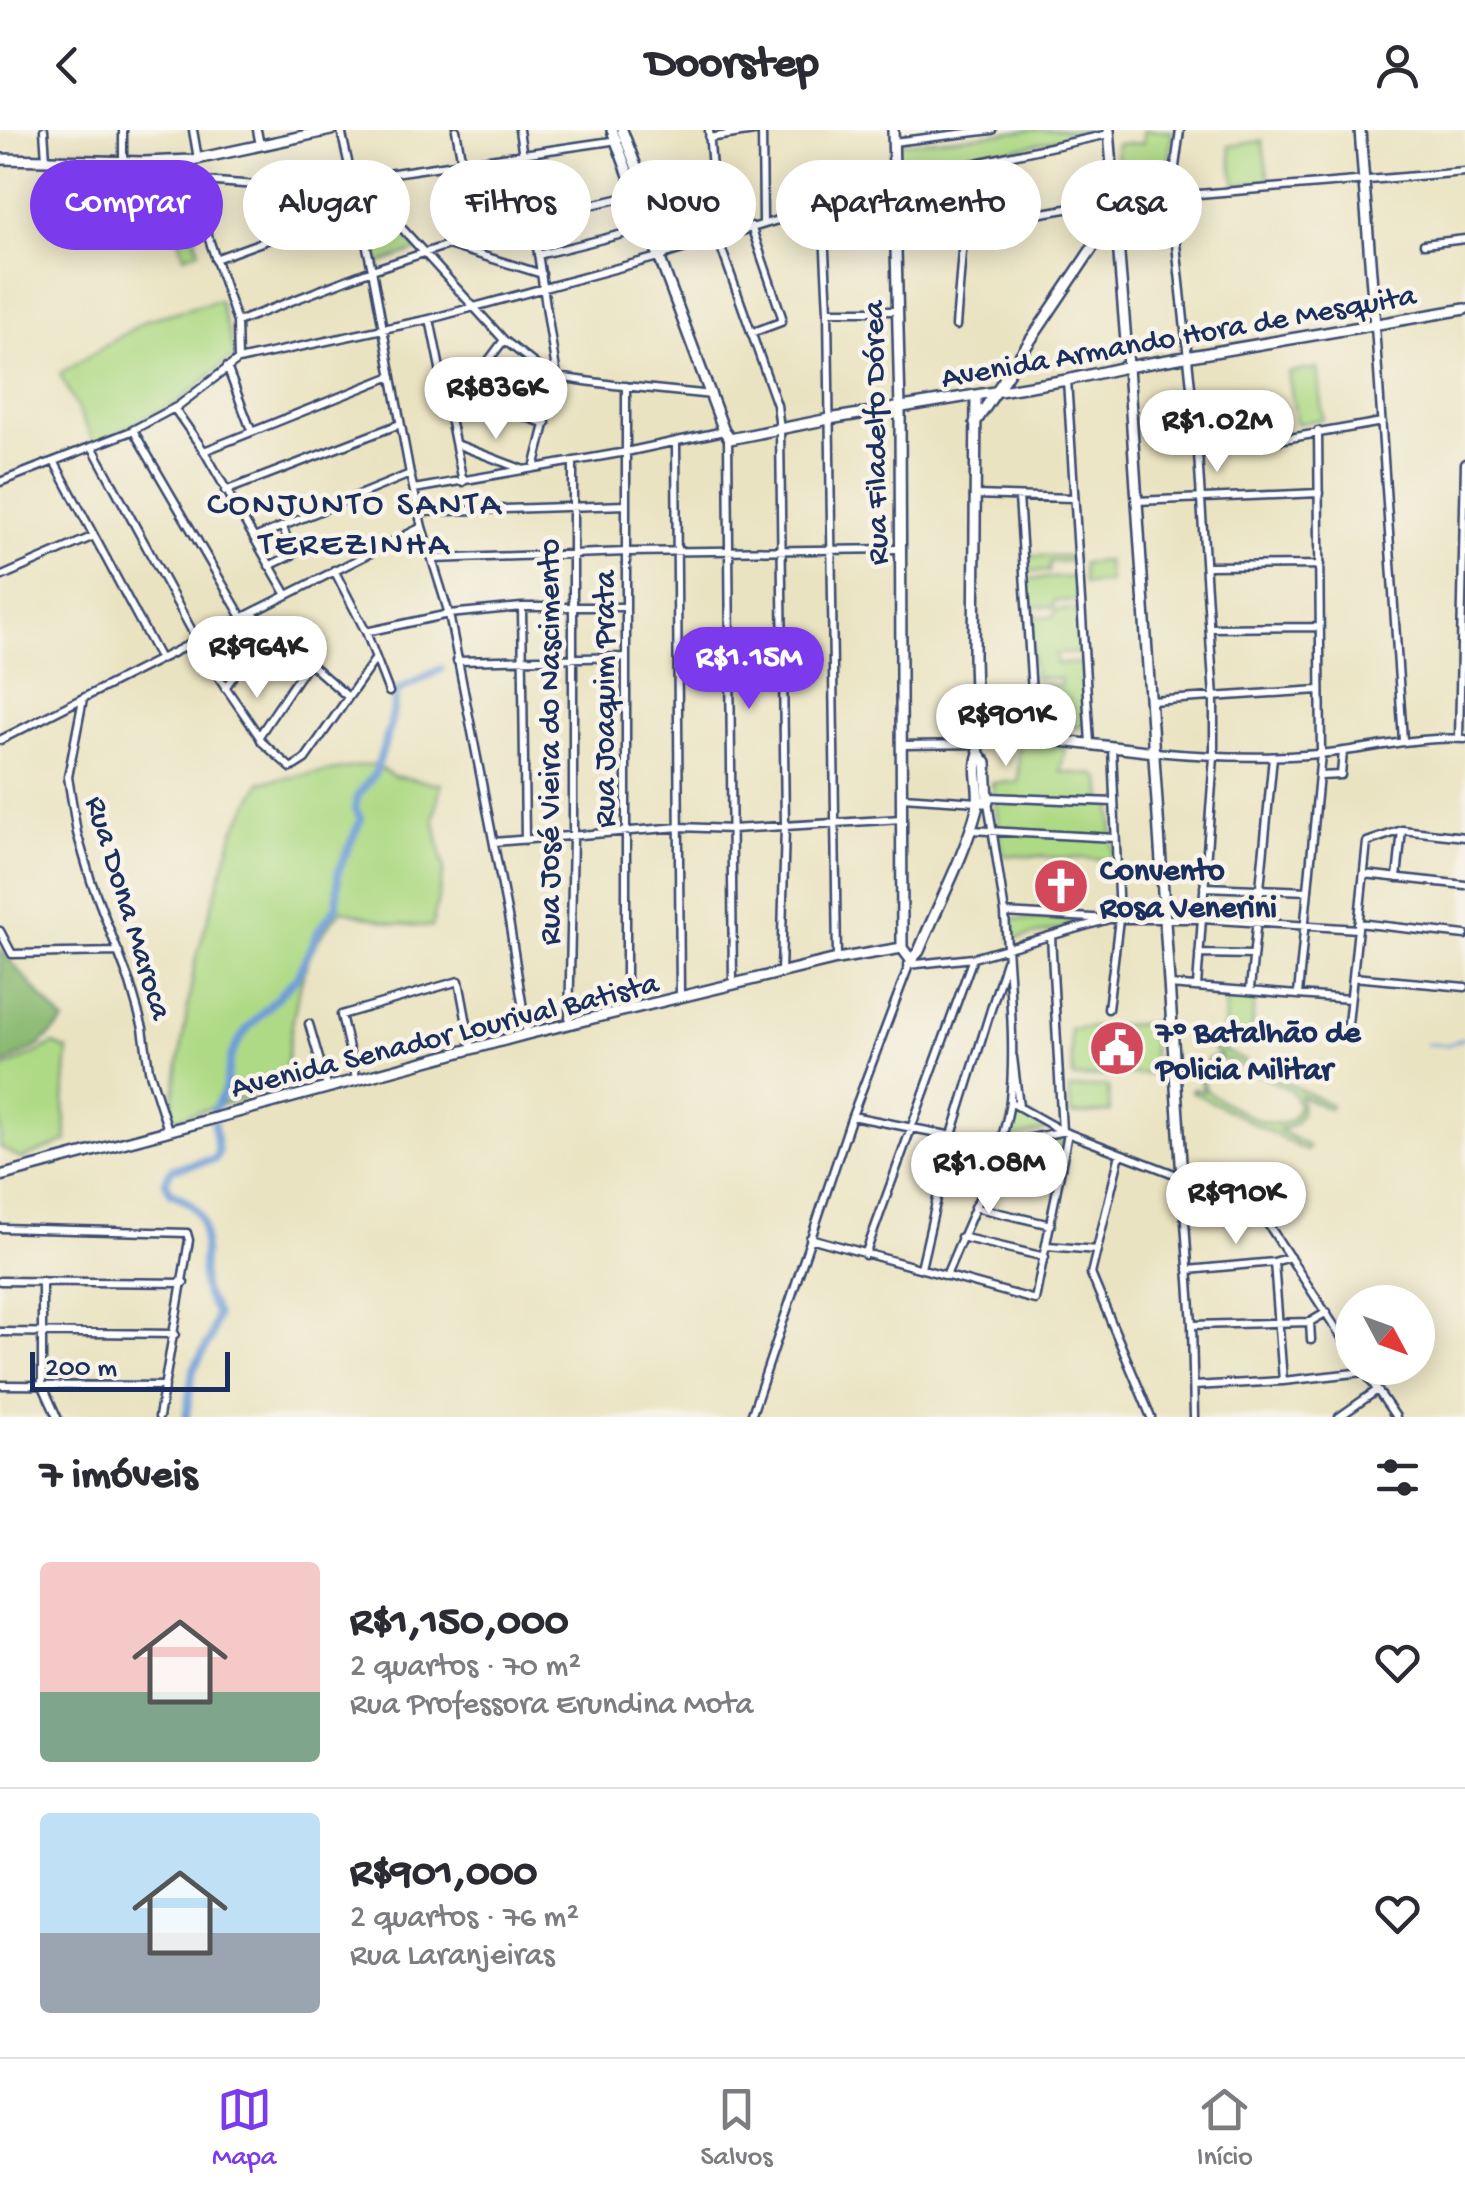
<!DOCTYPE html>
<html lang="pt">
<head>
<meta charset="utf-8">
<style>
	body { margin:0; font-family:"Gochi Hand",sans-serif; background:#f2f2f3; color:#2b2b33; height:100vh; display:flex; flex-direction:column; font-size:38px; white-space:nowrap }
	* { box-sizing:border-box; margin:0 }
	p { font-size:32px; color:#7c7c81 }
	.icon { flex:none; width:55px; height:55px; fill:none; stroke:currentColor; stroke-width:2; stroke-linecap:round; stroke-linejoin:round }
	.map { position:relative; height:1287px; overflow:hidden }
	.side { display:flex; flex-direction:column; background:#fff; flex:1 }
	.side>* { flex:none }
	.hud { position:absolute; left:30px; top:30px; width:1405px; height:90px; display:flex; gap:20px }
	.needle { width:65px; rotate:131deg }
	.buttons { position:absolute; left:1335px; top:1155px; display:grid; gap:20px }
	.buttons a { display:grid; place-items:center; width:100px; height:100px; border-radius:50%; background:#fff; box-shadow:0 5px 25px #0003; font-size:50px }
	.scale { position:absolute; left:30px; bottom:25px; width:200px; box-sizing:border-box; padding-left:10px; border:5px solid #1b2f5e; border-top:0; font-size:28px; line-height:35px; white-space:nowrap; color:#1b2f5e; -webkit-text-stroke:8px #f7f3e8; paint-order:stroke }
	.price { position:absolute; translate:-50% -85px; padding:0 22px; border-radius:35px; background:#fff; color:#222; font-size:32px; line-height:65px; filter:drop-shadow(0 2px 5px #0008) }
	.price::after { content:''; position:absolute; left:50%; top:60px; width:30px; height:22px; margin-left:-15px; background:inherit; clip-path:polygon(0 0,100% 0,50% 100%) }
	.price.active { background:#7c3aed; color:#fff }
	ul { padding:0; list-style:none }
	li { display:flex; align-items:center; gap:30px; height:250px; padding:0 40px }
	li+li { border-top:2px solid #e1e1e2 }
	li span { display:grid; place-items:center; flex:none; width:280px; height:200px; border-radius:10px; color:#555 }
	li>.icon { margin-inline-start:auto }
	span .icon { width:120px; height:120px; fill:#fffc; stroke-width:1 }
	li b { font-size:42px }
	h2 { display:flex; justify-content:space-between; align-items:center; height:120px; padding:0 40px; font-size:42px }
	.pill { padding:0 35px; border-radius:45px; background:#fff; box-shadow:0 5px 25px #0003; font-size:35px; line-height:90px }
	.pill.active { background:#7c3aed; color:#fff }
	header { display:flex; justify-content:space-between; align-items:center; height:130px; padding:0 40px; background:#fff; font-size:45px; font-weight:700 }
	.tabs { display:flex; justify-content:space-around; align-items:center; height:140px; border-top:2px solid #e1e1e2; background:#fff; font-size:28px; color:#7c7c81 }
	.tabs a { display:grid; justify-items:center; gap:5px }
	.tabs .active { color:#7c3aed }
	.map>svg:first-child { display:block }
	.green { fill:#afda85; stroke:#658472; stroke-width:2.5; fill-rule:evenodd }
	.forest { fill:#8bba72; stroke:#537468; stroke-width:2.5 }
	.lines { fill:none; stroke-linecap:round; stroke-linejoin:round }
	.stream { stroke:#6d9dd6; stroke-width:2.5 }
	.canal { stroke:#6d9dd6; stroke-width:8 }
	.street-casing { stroke:#3a4a6d; stroke-width:11 }
	.secondary-casing { stroke:#3a4a6d; stroke-width:14 }
	.street { stroke:#fff; stroke-width:6 }
	.secondary { stroke:#fff; stroke-width:9 }
	.labels { text-anchor:middle; stroke-width:9; stroke-linejoin:round; paint-order:stroke }
	.street-label { font-size:32px; fill:#1b2f5e; stroke:#f7f3e8 }
	.poi-label { font-size:32px; font-weight:bold; fill:#1b2f5e; stroke:#f7f3e8; text-anchor:start }
	.neighbourhood-label { font-size:35px; letter-spacing:2.5px; fill:#1b2f5e; stroke:#f7f3e8 }
</style>
</head>
<body>
<header><svg class="icon" aria-label="back" viewBox="0 0 24 24"><path d="M15 5l-7 7 7 7"/></svg>Doorstep<svg class="icon" aria-label="person" viewBox="0 0 24 24"><circle cx="12" cy="8" r="4"/><path d="M4 21q1-7 8-7t8 7"/></svg></header>
<div class="map">
<svg width="1465" height="1287" viewBox="0 0 1465 1287">
	<rect width="100%" height="100%" fill="#f7f3e8"/>
	<filter id="ink" filterUnits="userSpaceOnUse"><feTurbulence type="fractalNoise" baseFrequency=".01" numOctaves="2"/><feDisplacementMap in="SourceGraphic" scale="20" xChannelSelector="R" yChannelSelector="G"/><feConvolveMatrix kernelMatrix="1 2 1 2 8 2 1 2 1" color-interpolation-filters="sRGB"/></filter>
	<filter id="wash" filterUnits="userSpaceOnUse"><feTurbulence type="fractalNoise" baseFrequency=".0048" numOctaves="4" result="noise"/><feDisplacementMap in="SourceGraphic" scale="40" xChannelSelector="R" yChannelSelector="G"/><feGaussianBlur stdDeviation="2.25" result="paint"/><feColorMatrix in="noise" values="0 0 0 0 0 0 0 0 0 0 0 0 0 0 0 0 0 1.4 0 .05"/><feComposite in="paint" operator="in"/></filter>
	<g filter="url(#wash)">
		<rect width="100%" height="100%" fill="#eae3c1"/>
		<path class="green" d="M 1031,0 L 1095,0 L 895,48 L 896,14 Z
			M 1143,0 L 1172,0 L 1166,61 L 1118,66 L 1116,14 L 1143,13 Z
			M 1262,11 L 1269,51 L 1235,56 L 1229,16 Z
			M 364,61 L 371,67 L 418,120 L 378,134 Z
			M 191,93 L 199,121 L 184,126 L 176,98 Z
			M 219,170 L 235,224 L 181,270 L 95,314 L 60,244 L 147,190 Z
			M 1317,238 L 1323,289 L 1297,294 L 1288,243 Z
			M 1027,426 L 1074,426 L 1074,431 L 1050,432 L 1049,442 L 1028,441 Z
			M 1107,431 L 1109,453 L 1084,454 L 1082,433 Z
			M 1075,447 L 1077,471 L 1054,471 L 1053,477 L 1030,476 L 1027,449 Z
			M 1055,480 L 1078,480 L 1081,523 L 1056,524 L 1056,534 L 1082,533 L 1088,598 L 1062,595 L 1060,609 L 1038,607 L 1039,590 L 1064,590 L 1062,569 L 1037,567 L 1036,554 L 1060,556 L 1061,549 L 1034,547 L 1030,486 L 1054,487 Z
			M 1018,612 L 1065,617 L 1061,642 L 1096,645 L 1101,650 L 1103,673 L 1112,673 L 1113,730 L 1003,725 L 992,653 L 1019,652 Z
			M 374,634 L 393,646 L 441,654 L 434,687 L 444,740 L 432,797 L 395,794 L 341,780 C 333,791 324,801 317,812 C 295,851 290,912 283,956 L 170,990 L 195,832 L 234,701 L 261,652 Z
			M 1011,789 L 1103,790 L 1011,810 Z
			M 1226,868 L 1254,871 L 1251,909 L 1223,907 Z
			M 1151,893 L 1154,943 L 1073,948 L 1070,899 Z
			M 54,914 L 68,920 L 64,974 L 67,1011 L 21,1029 L 0,1017 L 0,940 Z
			M 1215,916 L 1331,975 L 1329,979 L 1300,965 C 1305,983 1298,997 1279,1000 L 1309,1017 L 1306,1021 L 1191,961 L 1193,958 L 1203,962 L 1199,943 L 1209,928 L 1221,925 L 1213,920 ZM 1216,929 L 1231,931 L 1292,961 L 1298,974 C 1292,1019 1229,975 1208,962 C 1199,949 1202,936 1216,929 Z
			M 1108,956 L 1110,982 L 1071,985 L 1069,959 Z
			M 1012,981 L 1022,981 L 1046,996 L 1046,1000 L 1004,1010 Z
			M 1060,1007 L 1062,1010 L 1058,1035 L 1000,1025 L 1004,1016 Z"/>
		<path class="forest" d="M 0,819 L 64,892 L 40,915 L 0,936 Z"/>
		<g class="lines">
			<path class="stream" d="M 1427,914 L 1447,915 L 1465,908"/>
			<path class="canal" d="M 214,980 L 225,959 L 231,926 L 237,914 L 247,899 L 296,848 L 319,800 L 337,775 L 338,742 L 361,689 L 355,679 L 357,667 L 375,643 L 390,597 L 397,561 L 441,539
				M 186,1287 L 193,1240 L 210,1210 L 217,1184 C 212,1173 204,1166 203,1155 C 199,1117 220,1083 171,1063 L 165,1051 L 172,1039 L 215,1029 L 218,1023 L 214,994"/>
		</g>
	</g>
	<g filter="url(#ink)">
		<g class="lines">
			<g class="street-casing">
				<path id="street" d="M 44,0 L 46,29
					M 193,0 L 198,29
					M 257,0 L 260,15
					M 341,0 L 372,140 L 410,344 L 422,397 L 449,484 L 510,797 L 527,904
					M 456,0 L 462,33
					M 519,0 L 557,247 L 534,338
					M 709,0 L 717,106 L 777,275 L 780,299 L 785,696 L 781,843
					M 762,0 L 763,92
					M 1180,0 L 1171,66 L 1198,324 L 1214,568 L 1214,627 L 1197,856
					M 709,8 L 760,0
					M 893,12 L 992,0
					M 123,31 L 123,0
					M 179,31 L 189,50 L 257,55 L 353,49 L 618,10
					M 952,40 L 964,96 L 956,196
					M 356,48 L 504,210 L 545,242 L 557,247 L 614,255 L 712,265
					M 189,50 L 237,192 L 238,230
					M 894,51 L 1109,4
					M 532,89 L 638,64
					M 751,96 L 782,187 L 781,192 L 751,203
					M 964,96 L 1114,71 L 1465,42
					M 825,112 L 895,111
					M 1424,114 L 1465,109
					M 538,125 L 647,98
					M 663,125 L 824,76 L 894,69
					M 215,129 L 358,77
					M 828,181 L 896,181
					M 430,189 L 463,352
					M 237,192 L 372,140 L 448,115 L 542,144
					M 1375,196 L 1403,610
					M 504,210 L 486,234 L 481,271 L 546,294
					M 227,237 L 251,300
					M 1067,250 L 1090,613
					M 174,278 L 204,321 L 287,465
					M 133,300 L 243,489
					M 728,308 L 733,854
					M 676,313 L 680,867
					M 456,314 L 524,340
					M 93,318 L 211,536 L 259,606
					M 204,321 L 389,247
					M 1198,324 L 1382,292
					M 55,333 L 160,529
					M 0,352 L 129,302 L 178,276 L 238,230 L 430,189 L 658,127
					M 414,359 L 626,322 L 724,301
					M 225,361 L 400,294
					M 975,365 L 1073,368
					M 1019,367 L 1035,608
					M 1137,371 L 1319,363
					M 419,382 L 626,375
					M 254,408 L 410,344
					M 433,429 L 627,422 L 900,419
					M 269,436 L 292,425 L 283,397
					M 1207,436 L 1320,435
					M 334,440 L 366,502 L 389,562
					M 0,447 L 94,406
					M 522,477 L 525,710
					M 253,484 L 347,566
					M 1210,498 L 1319,497
					M 366,502 L 449,484 L 522,477 L 626,477
					M 457,531 L 625,527
					M 308,533 L 259,606 L 262,612 L 291,638 L 305,629 L 376,528
					M 225,558 L 267,498
					M 83,569 L 68,647 L 77,703 L 91,751 L 130,853 L 143,898 L 149,940 L 168,1000
					M 1151,571 L 1319,560
					M 1459,608 L 1465,333
					M 0,610 L 422,397
					M 903,615 L 978,614
					M 1155,622 C 1209,627 1263,629 1318,624 C 1368,620 1415,606 1465,609
					M 1320,646 L 1341,645 L 1343,621
					M 902,667 L 978,672
					M 988,667 L 1114,672
					M 988,672 L 1005,783
					M 971,700 L 1115,708
					M 494,712 L 680,697 L 732,699 L 902,689
					M 1364,744 L 1465,755
					M 1397,748 L 1402,700
					M 1204,757 L 1308,761
					M 1358,793 L 1465,805
					M 0,801 L 12,824 L 119,822
					M 1051,806 L 1062,1001
					M 1199,824 L 1253,825
					M 837,829 L 828,181 L 822,63 L 892,53
					M 908,835 L 973,828 L 1109,789
					M 1353,847 L 1465,857
					M 1169,855 L 1350,869
					M 1250,859 L 1273,627
					M 1298,864 L 1321,624 L 1318,301
					M 1108,879 L 1119,789 L 1112,617
					M 626,880 L 626,256
					M 309,894 L 327,956
					M 569,894 L 573,707 L 573,331
					M 1348,894 L 1367,712 L 1402,700 L 1465,707
					M 1013,927 L 1019,977
					M 356,948 L 341,885 L 459,851 L 471,915
					M 1010,972 L 1062,1001 L 1203,1055 L 1260,1083
					M 852,986 L 998,1015 L 1060,1002
					M 1120,1024 L 1091,1144 L 1151,1287
					M 994,1026 L 1061,1039
					M 1182,1047 L 1192,1195 L 1194,1287
					M 1210,1055 L 1227,1056 L 1249,1065 L 1352,1223
					M 974,1077 L 1051,1095
					M 0,1098 L 187,1103 L 189,1110 L 159,1287
					M 961,1107 L 1045,1127
					M 810,1108 L 1035,1170 L 1068,1003
					M 1047,1116 L 1097,1120
					M 865,1125 L 973,828
					M 1274,1132 L 1283,1251
					M 921,1138 L 951,1008 L 1006,831
					M 1188,1140 L 1274,1132 L 1290,1127
					M 946,1146 C 965,1097 1005,1020 1010,970 C 1016,909 1008,845 1005,783 L 1109,789 L 1202,789 L 1358,799
					M 0,1151 L 184,1153
					M 42,1151 L 42,1254 L 57,1287
					M 1310,1192 L 1311,1210
					M 1192,1195 L 1310,1192 L 1327,1182
					M 0,1202 L 175,1204
					M 1362,1238 L 1396,1287
					M 0,1255 L 165,1256
					M 1194,1256 L 1283,1251 L 1364,1242
					M 751,1287 L 852,986 L 911,830
					M 1339,1287 L 1376,1261"/>
			</g>
			<g class="secondary-casing">
				<path id="secondary" d="M 612,0 L 724,301 L 730,309 L 829,289 L 1067,250 L 1121,238 L 1465,179
					M 622,0 L 658,93 L 663,125 L 658,127
					M 893,0 L 900,278 L 902,818
					M 1109,0 L 1128,237 L 1182,1047
					M 1360,0 L 1375,196
					M 0,29 L 144,32 L 192,30 L 331,0
					M 976,265 L 974,527 L 976,601 L 979,624 L 986,633 L 988,672 L 979,672
					M 975,293 L 1115,84
					M 976,601 L 1155,622
					M 902,818 L 911,830 L 919,821 C 938,774 964,728 977,679 C 982,661 972,641 979,624
					M 0,1046 L 527,904 L 837,829 L 902,818"/>
			</g>
			<use href="#street" class="street"/>
			<use href="#secondary" class="secondary"/>
		</g>
	</g>
	<defs>
		<g id="church-disc" transform="scale(2.875)"><circle r="9.5" fill="#d1495b" stroke="#f7f3e8"/><path d="M-1.2-6h2.4v3.5h3.3v2.4h-3.3V6h-2.4V-.1h-3.3v-2.4h3.3Z" fill="#fff"/></g>
		<g id="civic-disc" transform="scale(2.875)"><circle r="9.5" fill="#d1495b" stroke="#f7f3e8"/><path d="M-.6-6.5H3V-4.5H.6V-3L4-1V1h2V6H-6V1h2V-1L-.6-3ZM-1.2 2.5V6h2.4V2.5Z" fill="#fff"/></g>
	</defs>
	<g fill-rule="evenodd">
		<use href="#church-disc" x="1061" y="756"/>
		<use href="#civic-disc" x="1117" y="918"/>
	</g>
	<g class="labels">
		<g class="street-label">
			<text transform="translate(1178 204) rotate(-10)" y="11">Avenida Armando Hora de Mesquita</text>
			<text transform="translate(873 303) rotate(-91)" y="11">Rua Filadelfo Dórea</text>
			<text transform="translate(602 569) rotate(-90)" y="11">Rua Joaquim Prata</text>
			<text transform="translate(547 612) rotate(-90)" y="11">Rua José Vieira do Nascimento</text>
			<text transform="translate(131 777) rotate(73)" y="11">Rua Dona Maroca</text>
			<text transform="translate(444 903) rotate(-14)" y="11">Avenida Senador Lourival Batista</text>
		</g>
		<g class="poi-label">
			<text x="1100" y="749">Convento<tspan x="1100" dy="37">Rosa Venerini</tspan></text>
			<text x="1156" y="911">7º Batalhão de<tspan x="1156" dy="37">Policia Militar</tspan></text>
		</g>
		<g class="neighbourhood-label">
			<text x="355" y="383">CONJUNTO SANTA<tspan x="355" dy="40">TEREZINHA</tspan></text>
		</g>
	</g>
</svg>
<div class="buttons">
<a><svg class="needle" viewBox="-14 -14 28 28"><path d="M0-13l5 13h-10z" fill="#e53935"/><path d="M0 13l5-13h-10z" fill="#7c7c81"/></svg></a>
</div>
<div class="scale">200 m</div>
<b class="price" style="left:496px;top:312px">R$836K</b>
<b class="price" style="left:1217px;top:345px">R$1.02M</b>
<b class="price" style="left:257px;top:571px">R$964K</b>
<b class="price active" style="left:749px;top:582px">R$1.15M</b>
<b class="price" style="left:1006px;top:639px">R$901K</b>
<b class="price" style="left:989px;top:1087px">R$1.08M</b>
<b class="price" style="left:1236px;top:1117px">R$910K</b>
<div class="hud">
<a class="pill active">Comprar</a>
<a class="pill">Alugar</a>
<a class="pill">Filtros</a>
<a class="pill">Novo</a>
<a class="pill">Apartamento</a>
<a class="pill">Casa</a>
</div>
</div>
<section class="side">
<h2>7 imóveis<svg class="icon" aria-label="filters" viewBox="0 0 24 24"><path d="M4 7h16M4 17h16"/><circle cx="9" cy="7" r="2"/><circle cx="15" cy="17" r="2"/></svg></h2>
<ul>
<li><span style="background:linear-gradient(#f6c9c9 65%,#7fa58c 0)"><svg class="icon" aria-label="home" viewBox="0 0 24 24"><path d="M3 11l9-7 9 7M6 9v11h12V9"/></svg></span><div><b>R$1,150,000</b><p>2 quartos · 70 m²</p><p>Rua Professora Erundina Mota</p></div><svg class="icon" aria-label="heart" viewBox="0 0 24 24"><path d="M12 20l-8-8c-3-5 5-10 8-4 3-6 11-1 8 4z"/></svg></li>
<li><span style="background:linear-gradient(#bfe0f5 60%,#9aa5b1 0)"><svg class="icon" aria-label="home" viewBox="0 0 24 24"><path d="M3 11l9-7 9 7M6 9v11h12V9"/></svg></span><div><b>R$901,000</b><p>2 quartos · 76 m²</p><p>Rua Laranjeiras</p></div><svg class="icon" aria-label="heart" viewBox="0 0 24 24"><path d="M12 20l-8-8c-3-5 5-10 8-4 3-6 11-1 8 4z"/></svg></li>
</ul>
</section>
<nav class="tabs">
<a class="active"><svg class="icon" aria-label="map" viewBox="0 0 24 24"><path d="M3 6l6-2 6 2 6-2v14l-6 2-6-2-6 2zM9 4v14M15 6v14"/></svg>Mapa</a>
<a><svg class="icon" aria-label="saved" viewBox="0 0 24 24"><path d="M7 4h10v16l-5-4-5 4z"/></svg>Salvos</a>
<a><svg class="icon" aria-label="home" viewBox="0 0 24 24"><path d="M3 11l9-7 9 7M6 9v11h12V9"/></svg>Início</a>
</nav>
</body>
</html>
